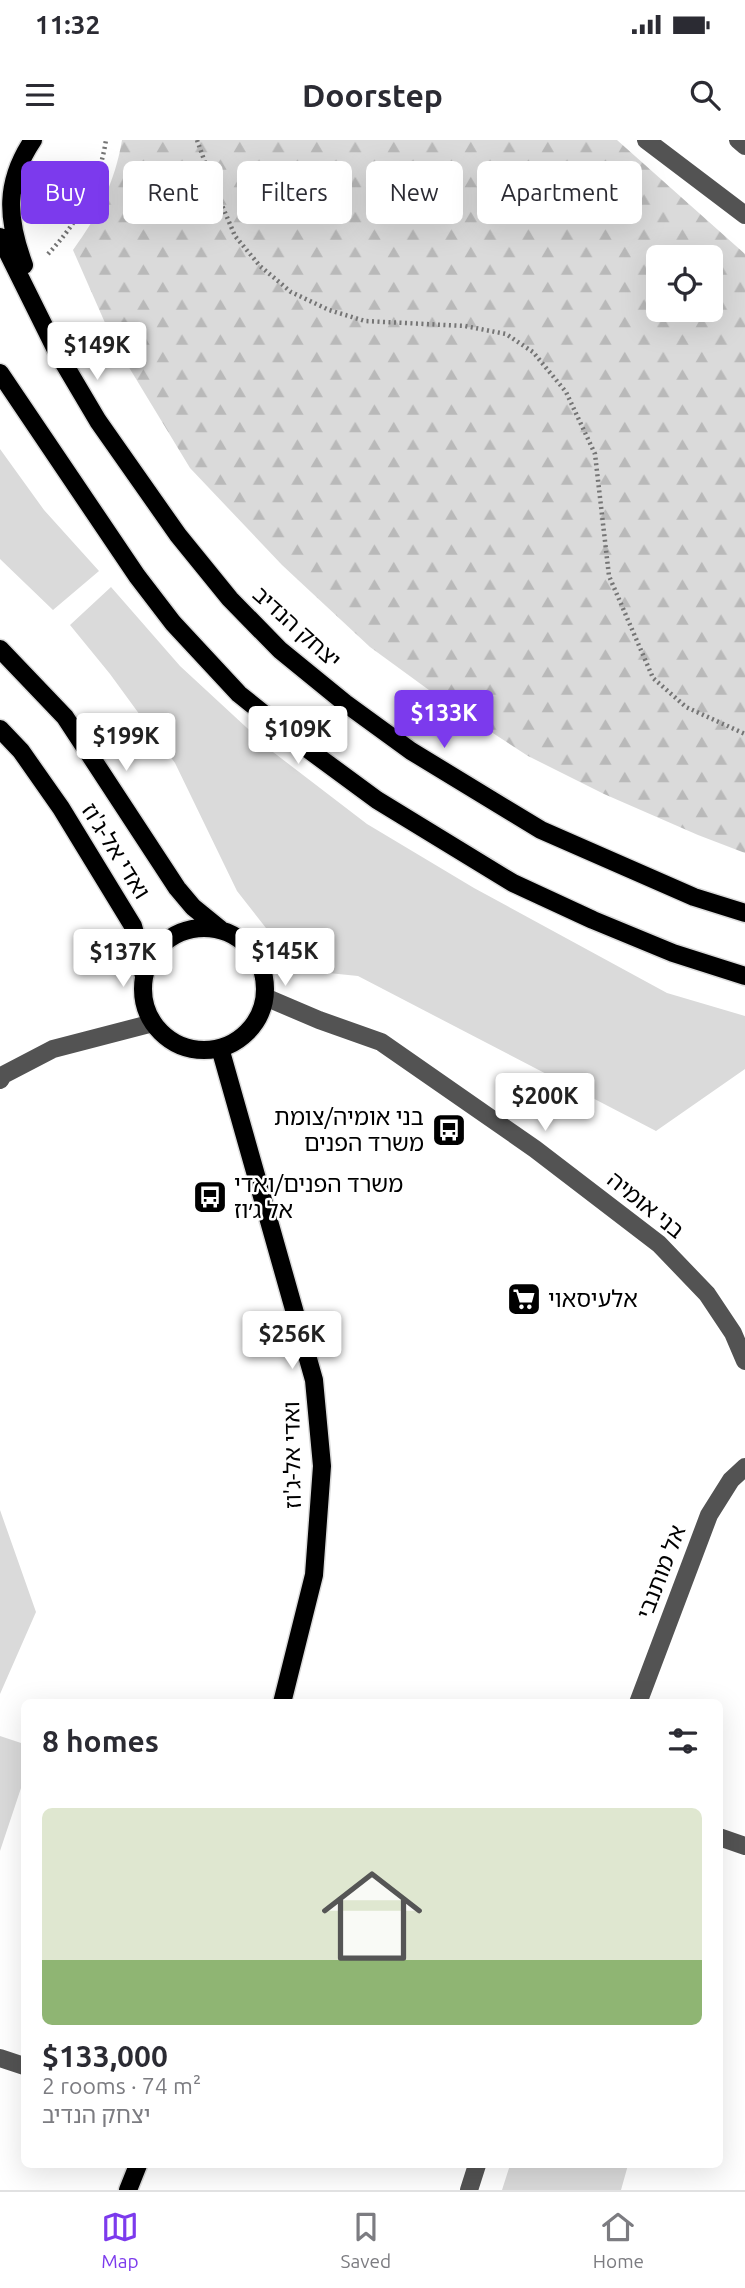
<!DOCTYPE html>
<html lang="en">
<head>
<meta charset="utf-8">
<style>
	body { margin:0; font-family:Ubuntu,"Noto Sans Hebrew",sans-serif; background:#f7f7f7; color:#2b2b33; height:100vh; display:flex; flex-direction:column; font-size:26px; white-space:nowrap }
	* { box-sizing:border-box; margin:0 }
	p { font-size:23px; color:#7c7c81 }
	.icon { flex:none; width:38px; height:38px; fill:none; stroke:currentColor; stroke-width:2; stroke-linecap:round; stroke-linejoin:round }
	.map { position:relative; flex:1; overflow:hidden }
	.panel { position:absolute; left:21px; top:1559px; width:702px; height:469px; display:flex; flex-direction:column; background:#fff; border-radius:10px; box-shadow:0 7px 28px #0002 }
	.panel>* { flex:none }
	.hud { position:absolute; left:21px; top:21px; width:704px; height:63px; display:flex; gap:14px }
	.tools { position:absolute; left:646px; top:105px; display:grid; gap:14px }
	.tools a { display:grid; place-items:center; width:77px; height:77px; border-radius:10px; background:#fff; box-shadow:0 7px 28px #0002; font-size:35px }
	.price { position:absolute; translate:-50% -60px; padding:0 16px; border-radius:7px; background:#fff; color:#222; font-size:23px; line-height:46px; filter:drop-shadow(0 2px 4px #0008) }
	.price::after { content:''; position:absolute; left:50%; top:42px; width:21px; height:16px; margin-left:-10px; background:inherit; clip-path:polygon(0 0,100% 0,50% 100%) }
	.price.active { background:#7c3aed; color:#fff }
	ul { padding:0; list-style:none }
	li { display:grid; align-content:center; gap:14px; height:371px; padding:0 21px }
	li span { display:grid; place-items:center; height:217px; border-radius:10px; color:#555 }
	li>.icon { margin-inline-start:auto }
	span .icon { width:126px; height:126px; fill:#fffc; stroke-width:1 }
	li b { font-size:30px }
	h2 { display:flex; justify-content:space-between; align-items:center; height:84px; padding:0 21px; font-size:30px }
	.chip { padding:0 24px; border-radius:10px; background:#fff; box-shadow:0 7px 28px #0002; font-size:24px; line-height:63px }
	.chip.active { background:#7c3aed; color:#fff }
	.status { display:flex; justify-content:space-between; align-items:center; height:49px; padding:0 35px; background:#fff; direction:ltr }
	.status svg { height:19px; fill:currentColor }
	header { display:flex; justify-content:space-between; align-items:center; height:91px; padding:0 21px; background:#fff; font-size:32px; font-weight:700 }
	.menu { display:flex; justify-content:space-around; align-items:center; height:98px; border-top:2px solid #e1e1e2; background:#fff; font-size:19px; color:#7c7c81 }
	.menu a { display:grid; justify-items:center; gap:4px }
	.menu .active { color:#7c3aed }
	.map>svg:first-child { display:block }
	.green { fill:#dadada }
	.forest { fill:url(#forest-firs); fill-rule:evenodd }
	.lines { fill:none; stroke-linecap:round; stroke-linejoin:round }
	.major-casing { stroke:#dbdbdb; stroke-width:21 }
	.path { stroke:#757575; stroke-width:4.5; stroke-dasharray:2 3.5; stroke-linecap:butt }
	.minor { stroke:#535353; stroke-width:18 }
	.major { stroke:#000; stroke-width:18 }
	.labels { text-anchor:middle; stroke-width:5; stroke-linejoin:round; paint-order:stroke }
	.street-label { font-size:23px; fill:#000; stroke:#fff }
	.poi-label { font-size:23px; fill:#000; stroke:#fff; text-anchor:start }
</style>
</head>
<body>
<div class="status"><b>11:32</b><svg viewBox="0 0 49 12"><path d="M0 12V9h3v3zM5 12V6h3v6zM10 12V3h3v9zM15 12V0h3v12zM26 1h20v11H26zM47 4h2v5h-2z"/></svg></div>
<header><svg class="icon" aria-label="menu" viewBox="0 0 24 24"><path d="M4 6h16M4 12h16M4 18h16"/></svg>Doorstep<svg class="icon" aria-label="search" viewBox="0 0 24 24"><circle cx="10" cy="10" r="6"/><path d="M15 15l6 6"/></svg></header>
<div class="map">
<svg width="745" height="2050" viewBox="0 0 745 2050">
	<defs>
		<pattern id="forest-firs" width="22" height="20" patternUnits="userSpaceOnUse" patternTransform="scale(1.75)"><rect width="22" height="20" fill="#dadada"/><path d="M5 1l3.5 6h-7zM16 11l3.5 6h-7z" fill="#b9b9b9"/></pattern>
	</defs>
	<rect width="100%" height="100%" fill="#fff"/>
	<path class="green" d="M 0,309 L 44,370 L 99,431 L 53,470 L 0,419 Z
		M 111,447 L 180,526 L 273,612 L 367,684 L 474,748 L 667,853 L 745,876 L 745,929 L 656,991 L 358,836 L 289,829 L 273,797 L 237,751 L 175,623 L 110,534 L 70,485 Z
		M 0,1370 L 36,1472 L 0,1554 Z
		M 0,1596 L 24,1604 L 24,1639 L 0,1711 Z
		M 510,2025 L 628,2025 L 621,2050 L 502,2050 Z"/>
	<path class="forest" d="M 122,0 L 617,0 L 745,114 L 745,713 L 698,695 L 604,654 L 528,616 L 444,561 L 370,507 L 282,425 L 190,328 L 113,201 L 73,110 C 98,76 115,42 122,0 ZM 658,117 L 710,117 L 710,170 L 658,170 Z"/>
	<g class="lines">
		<g class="major-casing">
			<path id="major" d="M 0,97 L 56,210 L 98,281 L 178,395 L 230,459 L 280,510 L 345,563 L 411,611 L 541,690 L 694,757 L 745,773
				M 24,125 C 7,79 4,43 33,0
				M 0,233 L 137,436 L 173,483 L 239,554 L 309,610 L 377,660 L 513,743 L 593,780 L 673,813 L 745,836
				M 0,509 L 65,577 L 177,748 L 193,767 L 220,789
				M 0,589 L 21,611 L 61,668 L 133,786 L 140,810 L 143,833
				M143 849a61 61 0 1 1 122 0a61 61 0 1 1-122 0Z
				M 220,908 L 314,1240 L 322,1326 L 314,1435 L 282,1563
				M 128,2050 L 138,2025"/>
		</g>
		<path class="path" d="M 197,0 L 212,42 L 235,96 L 260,126 L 291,152 L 329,170 L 365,181 L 465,186 L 506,194 L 533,212 L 566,252 L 595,314 L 609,436 L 653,538 L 686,567 L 745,594
			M 57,35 L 95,45
			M 48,114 C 79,81 99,45 106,0"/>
		<path class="minor" d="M 646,0 L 745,75
			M 738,0 L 745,6
			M 265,857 L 319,880 L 381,902 L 535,1009 L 659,1104 L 707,1154 L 733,1193 L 745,1221
			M 0,940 L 3,935 L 53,909 L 153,883
			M 638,1563 L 709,1375 L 731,1340 L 745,1327
			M 719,1697 L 745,1706
			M 0,1918 L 24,1926
			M 469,2050 L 477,2025"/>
		<use href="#major" class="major"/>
	</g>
	<defs>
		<g id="bus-square" transform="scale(1.75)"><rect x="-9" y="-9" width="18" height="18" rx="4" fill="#000" stroke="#fff"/><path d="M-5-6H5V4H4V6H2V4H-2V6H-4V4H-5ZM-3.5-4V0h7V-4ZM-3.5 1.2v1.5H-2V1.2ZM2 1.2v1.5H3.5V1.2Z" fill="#fff"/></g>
		<g id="supermarket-square" transform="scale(1.75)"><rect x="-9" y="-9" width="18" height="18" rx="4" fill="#000" stroke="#fff"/><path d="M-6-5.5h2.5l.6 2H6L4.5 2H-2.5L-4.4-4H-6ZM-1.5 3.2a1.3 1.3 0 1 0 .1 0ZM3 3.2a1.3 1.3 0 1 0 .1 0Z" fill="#fff"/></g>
	</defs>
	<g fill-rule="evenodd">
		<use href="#bus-square" x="449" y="990"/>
		<use href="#bus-square" x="210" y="1057"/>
		<use href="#supermarket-square" x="524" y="1159"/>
	</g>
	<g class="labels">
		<g class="street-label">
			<text transform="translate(297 487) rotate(42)" y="8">יצחק הנדיב</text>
			<text transform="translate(116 711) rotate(58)" y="8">ואדי אל-ג'וז</text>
			<text transform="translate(646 1065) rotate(39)" y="8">בני אומיה</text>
			<text transform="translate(292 1315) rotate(-91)" y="8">ואדי אל-ג'וז</text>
			<text transform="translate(661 1432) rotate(-69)" y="8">אל מותנבי</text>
		</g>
		<g class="poi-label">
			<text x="424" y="985" text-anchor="end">בני אומיה/צומת<tspan x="424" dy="26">משרד הפנים</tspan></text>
			<text x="234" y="1052">משרד הפנים/ואדי<tspan x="234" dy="26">אל ג׳וז</tspan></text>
			<text x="548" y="1167">אלעיסאוי</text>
		</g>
	</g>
</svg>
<div class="tools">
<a><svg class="icon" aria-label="locate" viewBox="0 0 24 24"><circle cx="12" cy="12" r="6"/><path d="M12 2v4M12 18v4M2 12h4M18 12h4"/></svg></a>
</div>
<b class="price" style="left:97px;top:242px">$149K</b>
<b class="price active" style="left:444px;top:610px">$133K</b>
<b class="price" style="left:298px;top:626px">$109K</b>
<b class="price" style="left:126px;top:633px">$199K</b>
<b class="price" style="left:285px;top:848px">$145K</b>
<b class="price" style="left:123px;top:849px">$137K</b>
<b class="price" style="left:545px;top:993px">$200K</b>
<b class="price" style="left:292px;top:1231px">$256K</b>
<div class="hud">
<a class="chip active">Buy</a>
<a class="chip">Rent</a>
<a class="chip">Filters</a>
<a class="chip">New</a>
<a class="chip">Apartment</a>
</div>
<section class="panel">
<h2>8 homes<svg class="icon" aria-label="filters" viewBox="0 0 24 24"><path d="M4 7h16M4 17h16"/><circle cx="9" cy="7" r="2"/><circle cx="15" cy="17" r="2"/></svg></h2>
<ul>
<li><span style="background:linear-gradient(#dfe7d0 70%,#8fb573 0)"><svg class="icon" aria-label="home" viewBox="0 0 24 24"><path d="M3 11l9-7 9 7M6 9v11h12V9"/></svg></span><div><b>$133,000</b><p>2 rooms · 74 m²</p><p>יצחק הנדיב</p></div></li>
</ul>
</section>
</div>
<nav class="menu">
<a class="active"><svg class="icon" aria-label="map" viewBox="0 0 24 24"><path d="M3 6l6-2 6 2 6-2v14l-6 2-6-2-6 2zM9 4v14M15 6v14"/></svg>Map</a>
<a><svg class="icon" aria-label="saved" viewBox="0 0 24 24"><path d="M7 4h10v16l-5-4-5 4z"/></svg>Saved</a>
<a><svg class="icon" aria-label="home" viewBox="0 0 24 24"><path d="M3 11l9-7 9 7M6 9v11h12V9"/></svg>Home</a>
</nav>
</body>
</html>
